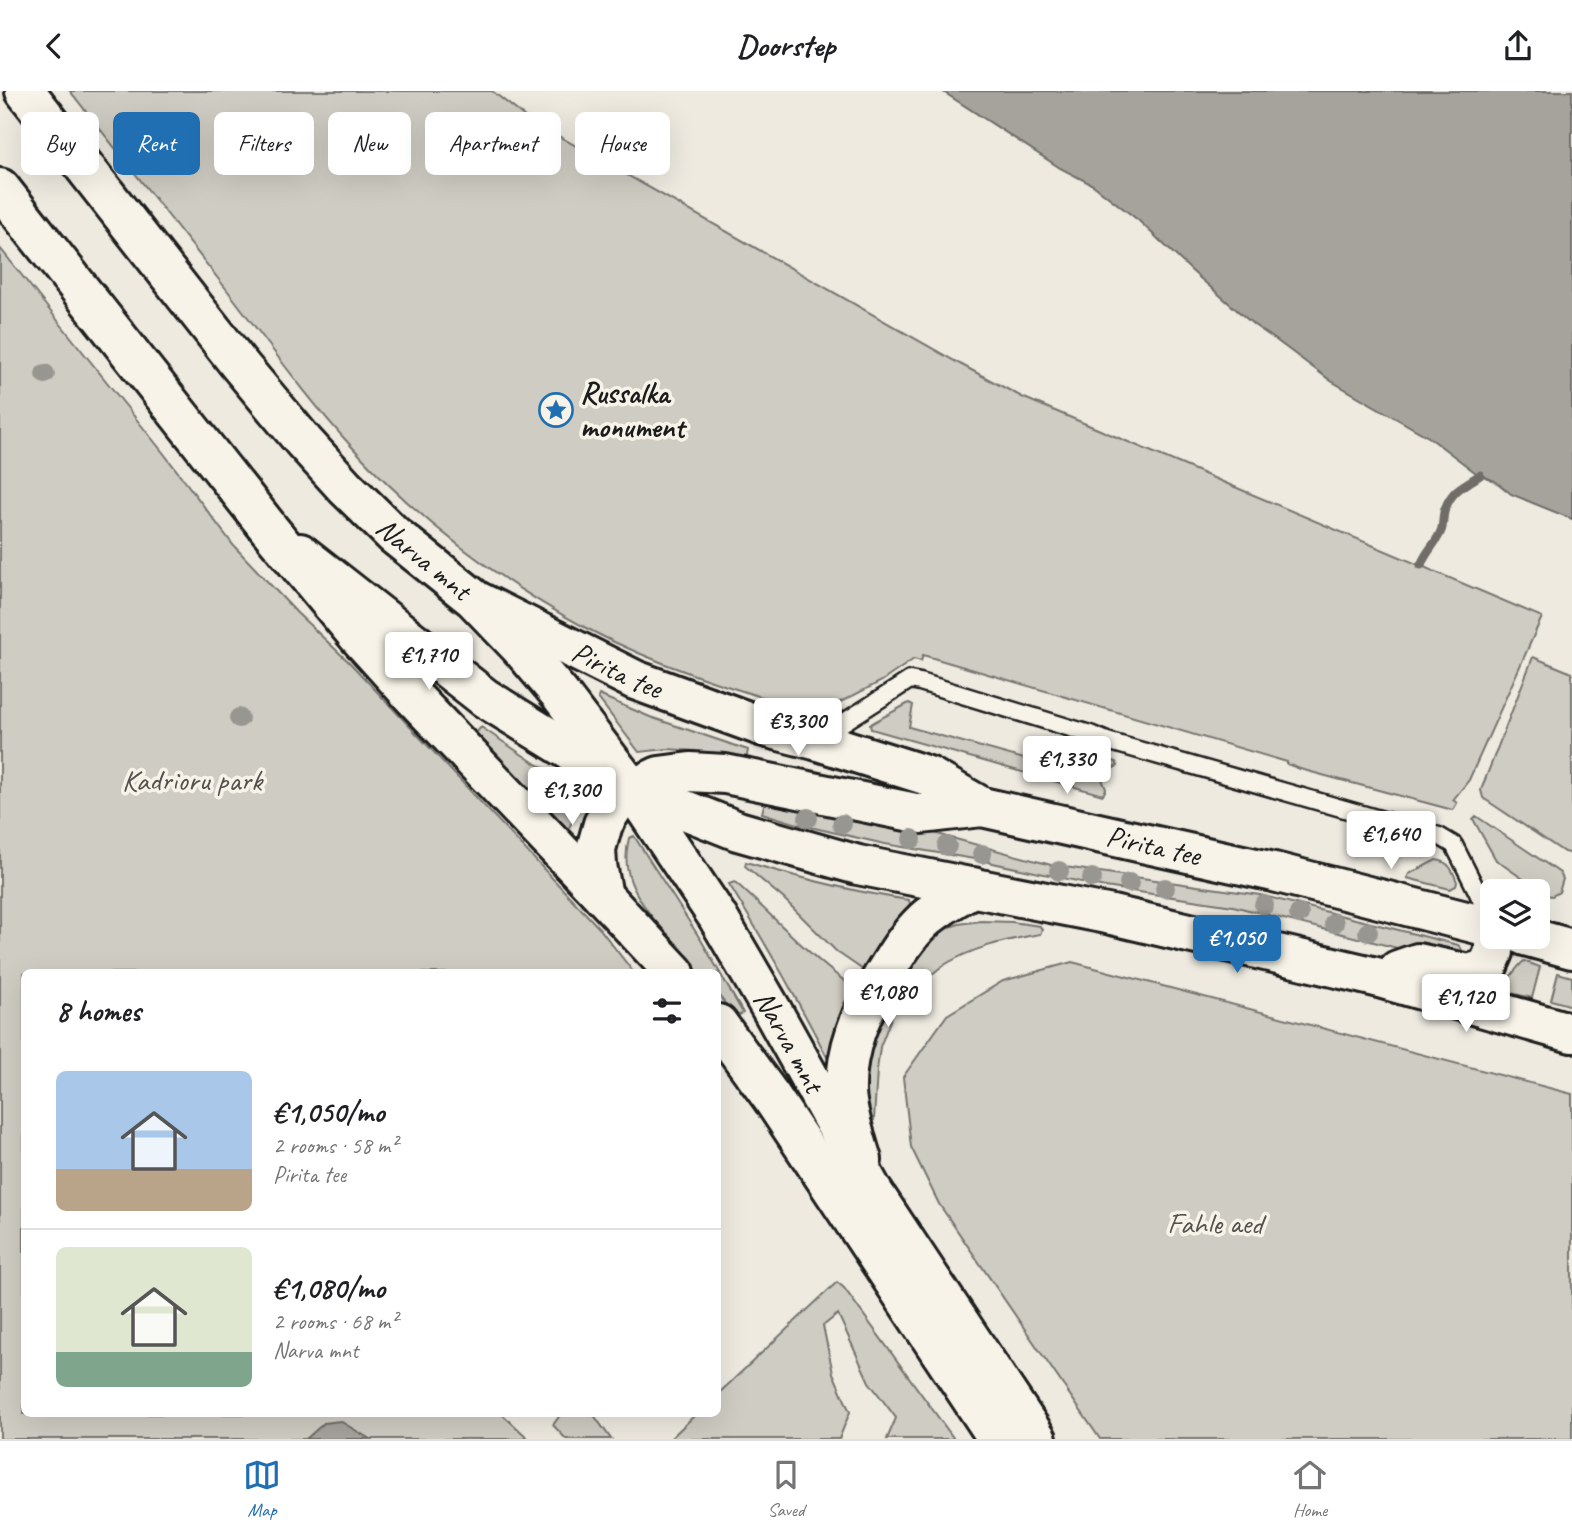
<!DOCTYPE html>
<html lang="en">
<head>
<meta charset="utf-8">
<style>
	body { margin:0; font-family:Caveat,sans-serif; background:#f2f2f2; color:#202124; height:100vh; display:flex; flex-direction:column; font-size:26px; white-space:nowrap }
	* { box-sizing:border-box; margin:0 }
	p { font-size:23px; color:#757577 }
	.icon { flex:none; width:38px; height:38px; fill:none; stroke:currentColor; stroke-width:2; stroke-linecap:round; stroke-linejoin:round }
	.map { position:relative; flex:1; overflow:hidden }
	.details { position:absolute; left:21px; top:878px; width:700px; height:448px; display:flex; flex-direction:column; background:#fff; border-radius:10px; box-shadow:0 7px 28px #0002 }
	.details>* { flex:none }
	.hud { position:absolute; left:21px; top:21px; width:700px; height:63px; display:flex; gap:14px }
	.buttons { position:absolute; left:1480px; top:788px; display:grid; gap:14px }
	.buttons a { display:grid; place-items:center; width:70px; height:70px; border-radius:10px; background:#fff; box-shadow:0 7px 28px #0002; font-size:35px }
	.price { position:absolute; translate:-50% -60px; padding:0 16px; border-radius:7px; background:#fff; color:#222; font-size:23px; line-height:46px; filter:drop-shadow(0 2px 4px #0008) }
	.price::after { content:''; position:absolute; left:50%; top:42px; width:21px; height:16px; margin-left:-10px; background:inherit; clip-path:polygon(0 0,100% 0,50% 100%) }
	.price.active { background:#1f6fb2; color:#fff }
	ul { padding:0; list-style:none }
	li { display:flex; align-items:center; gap:21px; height:175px; padding:0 35px }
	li+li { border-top:2px solid #e0e0e0 }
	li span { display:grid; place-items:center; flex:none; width:196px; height:140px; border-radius:10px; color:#555 }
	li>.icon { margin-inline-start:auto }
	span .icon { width:84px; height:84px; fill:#fffc; stroke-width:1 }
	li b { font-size:30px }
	h2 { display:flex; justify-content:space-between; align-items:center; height:84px; padding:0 35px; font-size:30px }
	.tag { padding:0 24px; border-radius:10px; background:#fff; box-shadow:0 7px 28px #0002; font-size:24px; line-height:63px }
	.tag.active { background:#1f6fb2; color:#fff }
	header { display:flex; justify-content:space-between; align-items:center; height:91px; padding:0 35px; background:#fff; font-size:32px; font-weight:700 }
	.menu { display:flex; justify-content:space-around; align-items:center; height:98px; border-top:2px solid #e0e0e0; background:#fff; font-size:19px; color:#757577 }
	.menu a { display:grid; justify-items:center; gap:4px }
	.menu .active { color:#1f6fb2 }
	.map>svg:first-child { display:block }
	.green { fill:#cfccc3; stroke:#767470; stroke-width:2 }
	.water { fill:#a6a39d; stroke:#6f6d69; stroke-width:2 }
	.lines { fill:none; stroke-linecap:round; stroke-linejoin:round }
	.stream { stroke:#6f6d69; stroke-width:9 }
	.lane-casing { stroke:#1c1c1c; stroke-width:21 }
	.secondary-casing { stroke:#1c1c1c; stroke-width:44 }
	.primary-casing { stroke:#1c1c1c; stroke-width:44 }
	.lane { stroke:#f7f3e8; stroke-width:16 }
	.secondary { stroke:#f7f3e8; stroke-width:38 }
	.primary { stroke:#f7f3e8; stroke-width:38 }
	.tree { fill:#989690 }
	.labels { text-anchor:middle; stroke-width:7; stroke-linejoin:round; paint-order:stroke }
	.poi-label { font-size:30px; font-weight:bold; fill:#1c1c1c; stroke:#f7f3e8; text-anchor:start }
	.street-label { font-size:30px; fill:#1c1c1c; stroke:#f7f3e8 }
	.park-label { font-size:30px; fill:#52514e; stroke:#f7f3e8 }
</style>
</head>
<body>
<header><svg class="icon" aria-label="back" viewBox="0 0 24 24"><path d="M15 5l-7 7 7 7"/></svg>Doorstep<svg class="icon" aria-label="share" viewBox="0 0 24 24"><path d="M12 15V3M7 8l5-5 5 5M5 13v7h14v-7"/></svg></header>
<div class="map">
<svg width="1572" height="1348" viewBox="0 0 1572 1348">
	<rect width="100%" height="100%" fill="#eeeae0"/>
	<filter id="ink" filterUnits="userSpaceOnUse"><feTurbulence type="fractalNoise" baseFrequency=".0143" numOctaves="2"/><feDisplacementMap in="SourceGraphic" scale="14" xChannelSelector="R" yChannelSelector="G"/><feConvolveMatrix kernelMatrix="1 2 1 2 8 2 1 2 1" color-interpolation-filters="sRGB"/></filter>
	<g filter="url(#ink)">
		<path class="green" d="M 70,0 L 492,0 L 525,26 L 960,273 L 1022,306 L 1542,526 L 1469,689 L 1453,709 L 1457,712 L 1453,719 L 1300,678 L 1287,673 L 1287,671 L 923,564 L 921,570 L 914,568 L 882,590 L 821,621 L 813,621 C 735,599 658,575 586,537 C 499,490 419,429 352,356 C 307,307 268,252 227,199 C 175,133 122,66 70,0 Z
			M 0,157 L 165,364 L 234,455 L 297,522 L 350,572 L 600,838 L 634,882 L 24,882 L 24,1323 L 502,1323 L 529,1348 L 0,1348 Z
			M 1533,566 L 1572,582 L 1572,761 L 1569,762 L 1564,761 L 1483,707 L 1481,699 Z
			M 599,604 L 650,626 L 748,659 L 746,670 L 695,660 L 668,658 L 639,661 L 598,607 Z
			M 909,612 L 913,614 L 909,636 L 1082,684 L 1088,666 L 1094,664 L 1116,671 L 1118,675 L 1100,683 L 1106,698 L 1103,704 L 871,638 L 870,634 L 874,631 Z
			M 481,636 L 533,671 L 584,699 L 585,703 L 568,739 L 475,643 Z
			M 765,710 L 930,741 L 1051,774 L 1260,804 L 1458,854 L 1461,857 L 1463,863 L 1444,869 L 1233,815 L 1105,796 L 974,768 L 885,753 L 801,734 L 762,722 Z
			M 1476,725 L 1560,782 L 1563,788 L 1559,801 L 1552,805 L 1546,804 L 1496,769 L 1473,728 Z
			M 634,745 L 701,849 L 743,922 L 736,926 L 718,904 L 718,882 L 699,882 C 679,857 637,815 629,785 C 625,772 626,759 629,747 Z
			M 1436,769 C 1449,770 1453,780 1457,791 L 1456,795 L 1450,798 L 1407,787 L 1409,783 Z
			M 746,771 C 800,787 853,801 909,809 L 910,813 L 869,883 L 837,861 L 784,808 L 745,775 Z
			M 735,791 C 777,828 812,869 859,900 L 832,970 L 829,970 C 798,909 765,851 729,793 Z
			M 981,830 L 1012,831 L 1040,835 L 1042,839 L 1040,843 C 1006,849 970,857 941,876 C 933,882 912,901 905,902 C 900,903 899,901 895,899 C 912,873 926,841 959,833 C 966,832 973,831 981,830 Z
			M 1524,870 L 1540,876 L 1532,907 L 1503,900 L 1501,897 C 1508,890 1517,875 1524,870 Z
			M 1072,871 L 1572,1003 L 1572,1348 L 1100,1348 L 939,1113 L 911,1056 L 903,986 L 947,924 L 1003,890 Z
			M 1558,882 L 1572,886 L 1572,915 L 1551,909 Z
			M 885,916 L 892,925 L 880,956 L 877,979 L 874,1029 L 866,1030 L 863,1008 L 868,954 Z
			M 837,1191 L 844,1197 L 954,1348 L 887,1348 L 896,1327 L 869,1291 L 838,1223 L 823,1235 L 833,1282 L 850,1321 L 839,1348 L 670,1348 L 696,1323 L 718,1323 L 718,1303 Z
			M 561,1323 L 593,1323 L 611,1348 L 566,1348 L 553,1334 Z"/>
		<path class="water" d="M 942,0 L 1572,0 L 1572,428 L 1511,403 L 1495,390 L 1476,382 L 1430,347 L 1331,290 L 1276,249 L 1254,234 L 1193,181 L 1138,129 L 1093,94 L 1060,77 Z
			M 340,1330 L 370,1348 L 306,1348 L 324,1332 Z"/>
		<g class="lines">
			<path class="stream" d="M 1421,474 C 1426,460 1436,453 1441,440 C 1444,433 1442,425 1445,418 C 1453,397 1463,396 1480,384"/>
			<g class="lane-casing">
				<path id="lane" d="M 819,647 L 910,589 L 920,591 L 1090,643 L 1107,650 L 1439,745 L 1454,754 L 1477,800 L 1492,833"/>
			</g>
			<g class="secondary-casing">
				<g id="secondary">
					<path d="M 300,462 L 485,607 L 632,698 L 738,740 L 858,774 L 1112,824 L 1376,886 L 1572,942"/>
					<path id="s1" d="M 479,511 L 635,589 L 764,636 L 815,649 L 928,685 L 982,716 L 1138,751 L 1274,781 L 1493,837"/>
					<path d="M 603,805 L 597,774 L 596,758 L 603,733 L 616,712 L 632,698 L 659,685 L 690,681 L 725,683 L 921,723 L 982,716"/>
					<path d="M 1525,845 L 1572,858"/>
					<path d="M 1398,879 L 1418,872 L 1469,883 L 1487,877 L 1494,861 L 1494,845"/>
					<path d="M 862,1069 C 856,1050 847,1021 846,1001 C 845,958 861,921 883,885 C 895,865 907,845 924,829 C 938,816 957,806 973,796"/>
				</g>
			</g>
			<g class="primary-casing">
				<g id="primary">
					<path id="s2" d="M 25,0 L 238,272 L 304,351 L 345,396 L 394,444 L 474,508 L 519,555 L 559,602 L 632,698 L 717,825 L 773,921 L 873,1101 L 1037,1348"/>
					<path d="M 0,97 L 270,439 L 357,544 L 414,607 L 603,805 L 675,882"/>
					<path d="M 718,933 L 772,1007 L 998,1348"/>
				</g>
			</g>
			<use href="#lane" class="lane"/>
			<use href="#secondary" class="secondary"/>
			<use href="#primary" class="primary"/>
		</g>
		<g class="tree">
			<circle cx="45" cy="283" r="10"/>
			<circle cx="239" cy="627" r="10"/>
			<circle cx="808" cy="727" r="10"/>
			<circle cx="842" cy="733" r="10"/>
			<circle cx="912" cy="748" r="10"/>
			<circle cx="947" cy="755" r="10"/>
			<circle cx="982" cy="763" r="10"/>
			<circle cx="1059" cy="780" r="10"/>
			<circle cx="1092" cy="787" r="10"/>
			<circle cx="1129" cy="792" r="10"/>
			<circle cx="1165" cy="797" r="10"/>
			<circle cx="1264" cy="814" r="10"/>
			<circle cx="1299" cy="823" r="10"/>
			<circle cx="1334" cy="832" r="10"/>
			<circle cx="1368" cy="841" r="10"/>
		</g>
	</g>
	<defs>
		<g id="sight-ring" transform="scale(1.75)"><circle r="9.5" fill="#f7f3e8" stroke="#1f6fb2" stroke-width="1.5"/><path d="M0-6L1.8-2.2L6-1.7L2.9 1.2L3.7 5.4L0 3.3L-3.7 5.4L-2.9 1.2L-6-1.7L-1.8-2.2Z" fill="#1f6fb2"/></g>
	</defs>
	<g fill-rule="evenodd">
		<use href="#sight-ring" x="556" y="319"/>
	</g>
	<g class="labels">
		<g class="poi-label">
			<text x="580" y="312">Russalka<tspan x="580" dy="34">monument</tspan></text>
		</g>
		<g class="street-label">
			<text dy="10" stroke="none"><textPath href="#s2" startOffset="616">Narva mnt</textPath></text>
			<text dy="10" stroke="none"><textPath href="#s1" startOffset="154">Pirita tee</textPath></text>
			<text dy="10" stroke="none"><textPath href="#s1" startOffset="721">Pirita tee</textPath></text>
			<text dy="10" stroke="none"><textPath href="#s2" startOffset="1225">Narva mnt</textPath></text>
		</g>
		<g class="park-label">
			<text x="192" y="699">Kadrioru park</text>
			<text x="1215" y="1142">Fahle aed</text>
		</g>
	</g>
</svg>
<div class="buttons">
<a><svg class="icon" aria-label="layers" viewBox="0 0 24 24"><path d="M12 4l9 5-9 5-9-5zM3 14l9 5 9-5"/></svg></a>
</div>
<b class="price" style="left:429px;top:601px">€1,710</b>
<b class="price" style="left:798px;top:667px">€3,300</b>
<b class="price" style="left:1067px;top:705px">€1,330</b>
<b class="price" style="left:572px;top:736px">€1,300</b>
<b class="price" style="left:1391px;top:780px">€1,640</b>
<b class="price active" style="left:1237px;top:884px">€1,050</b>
<b class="price" style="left:888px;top:938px">€1,080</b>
<b class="price" style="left:1466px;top:943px">€1,120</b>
<div class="hud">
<a class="tag">Buy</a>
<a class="tag active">Rent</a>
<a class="tag">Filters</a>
<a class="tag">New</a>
<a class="tag">Apartment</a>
<a class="tag">House</a>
</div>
<section class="details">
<h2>8 homes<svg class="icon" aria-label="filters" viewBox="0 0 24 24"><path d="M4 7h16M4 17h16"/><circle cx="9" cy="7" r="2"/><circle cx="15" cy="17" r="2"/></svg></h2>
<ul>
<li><span style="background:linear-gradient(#a9c7e8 70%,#b9a48a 0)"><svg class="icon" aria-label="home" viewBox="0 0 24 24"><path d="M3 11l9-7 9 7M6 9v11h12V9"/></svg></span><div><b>€1,050/mo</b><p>2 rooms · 58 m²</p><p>Pirita tee</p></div></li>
<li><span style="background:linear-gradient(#dfe7d0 75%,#7fa58c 0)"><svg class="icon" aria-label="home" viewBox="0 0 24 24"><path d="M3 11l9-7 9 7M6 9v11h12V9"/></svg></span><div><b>€1,080/mo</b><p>2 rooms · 68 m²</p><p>Narva mnt</p></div></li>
</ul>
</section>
</div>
<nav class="menu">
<a class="active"><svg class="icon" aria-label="map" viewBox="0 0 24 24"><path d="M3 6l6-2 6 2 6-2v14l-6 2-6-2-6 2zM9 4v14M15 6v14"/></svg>Map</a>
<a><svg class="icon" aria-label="saved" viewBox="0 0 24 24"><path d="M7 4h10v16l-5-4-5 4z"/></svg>Saved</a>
<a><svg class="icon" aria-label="home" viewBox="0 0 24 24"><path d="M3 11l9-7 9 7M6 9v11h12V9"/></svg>Home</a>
</nav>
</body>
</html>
